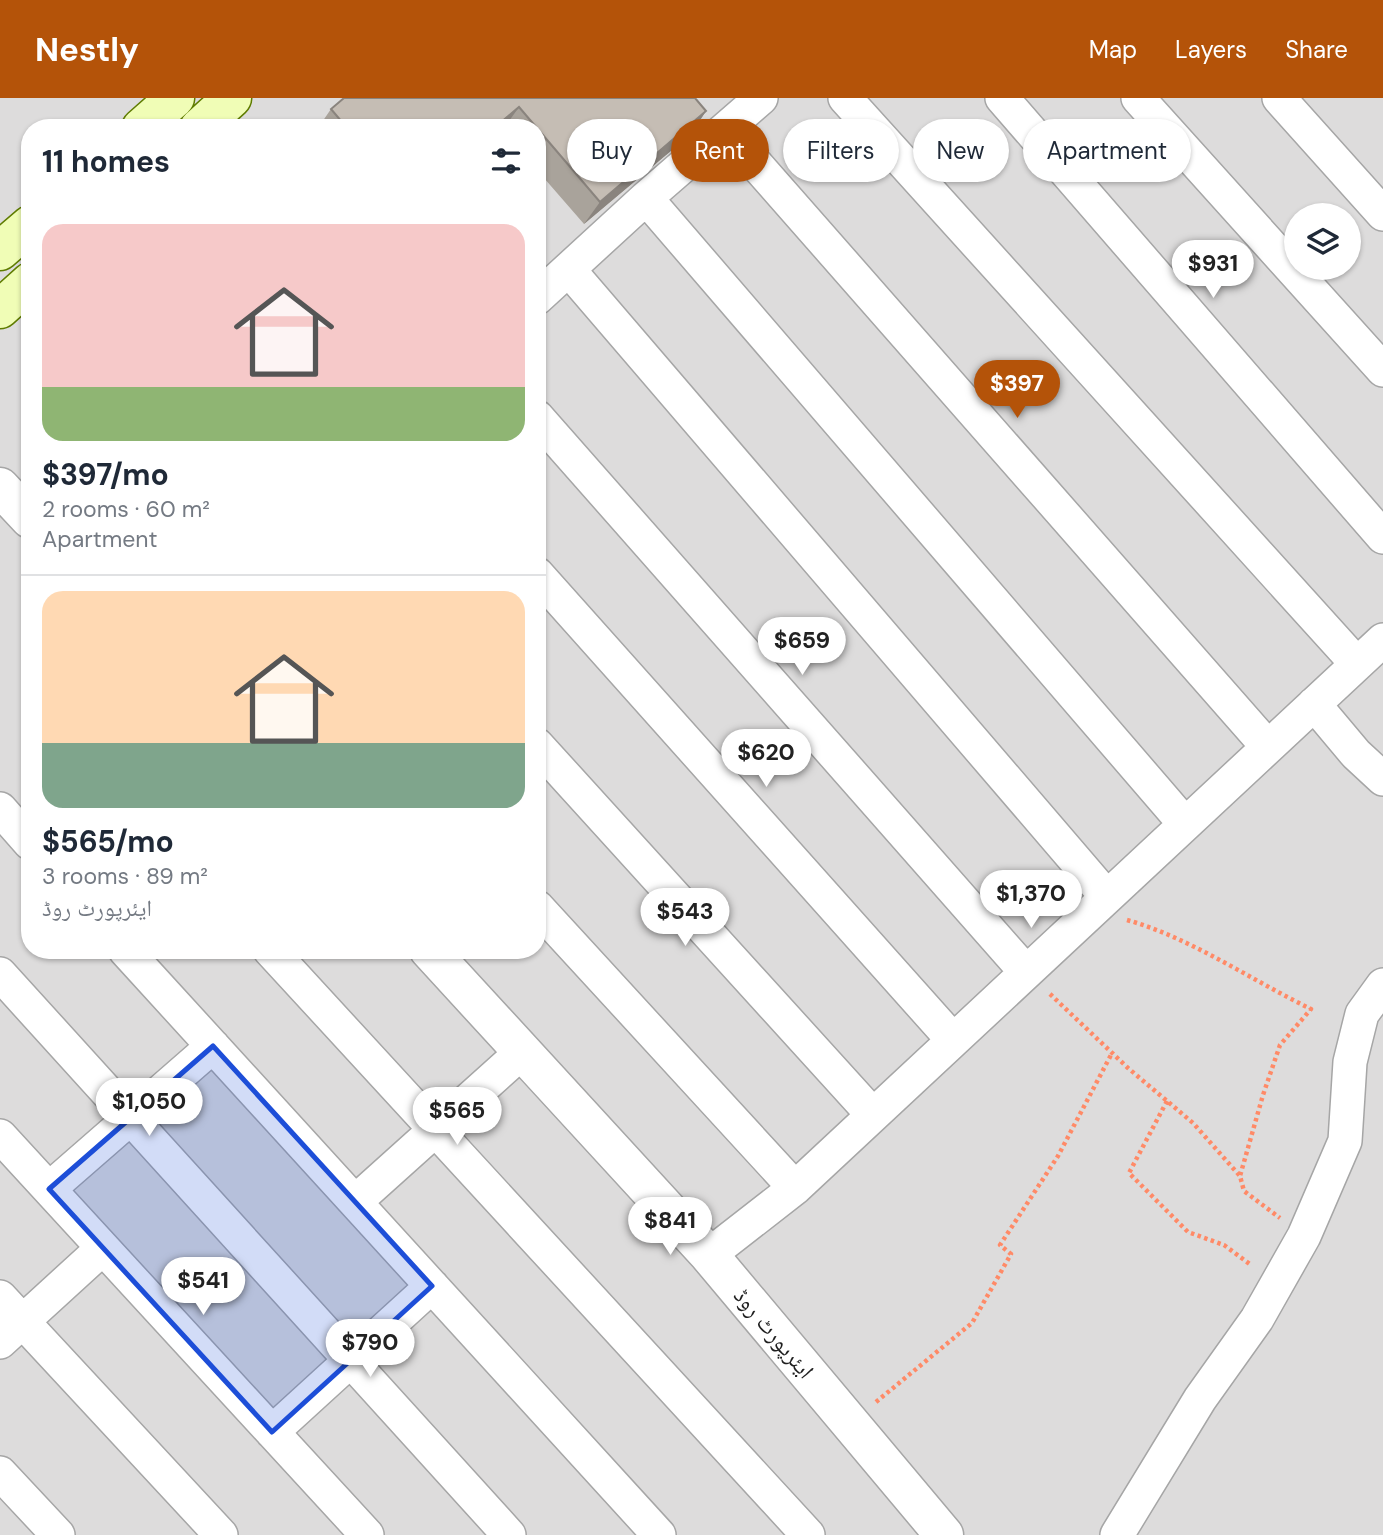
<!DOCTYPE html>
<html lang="en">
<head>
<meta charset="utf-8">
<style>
	body { margin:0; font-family:"DM Sans","Noto Naskh Arabic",sans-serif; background:#f6f6f7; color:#1f2937; height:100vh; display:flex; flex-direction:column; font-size:26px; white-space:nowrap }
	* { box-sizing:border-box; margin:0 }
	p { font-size:23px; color:#747a83 }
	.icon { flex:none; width:38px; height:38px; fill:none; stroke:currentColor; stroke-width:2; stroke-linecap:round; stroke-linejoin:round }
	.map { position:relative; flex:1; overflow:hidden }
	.panel { position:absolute; left:21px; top:21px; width:525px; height:840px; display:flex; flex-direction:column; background:#fff; border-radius:28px; box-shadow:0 2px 5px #0004 }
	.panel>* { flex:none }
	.guide { position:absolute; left:567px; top:21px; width:665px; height:63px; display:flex; gap:14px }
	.controls { position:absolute; left:1284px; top:105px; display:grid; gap:14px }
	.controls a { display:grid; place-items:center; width:77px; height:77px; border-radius:50%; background:#fff; box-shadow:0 2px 5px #0004; font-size:35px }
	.price { position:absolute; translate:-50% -60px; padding:0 16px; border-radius:24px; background:#fff; color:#222; font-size:23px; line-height:46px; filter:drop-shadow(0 2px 4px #0008) }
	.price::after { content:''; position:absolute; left:50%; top:42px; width:21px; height:16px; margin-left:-10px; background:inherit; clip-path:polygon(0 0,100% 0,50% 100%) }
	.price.active { background:#b45309; color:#fff }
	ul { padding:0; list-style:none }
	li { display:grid; align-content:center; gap:14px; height:371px; padding:0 21px }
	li+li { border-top:2px solid #e0e1e3 }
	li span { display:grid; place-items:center; height:217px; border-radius:21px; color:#555 }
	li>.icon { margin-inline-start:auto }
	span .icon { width:126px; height:126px; fill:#fffc; stroke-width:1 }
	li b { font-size:30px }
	h2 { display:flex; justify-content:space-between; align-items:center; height:84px; padding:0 21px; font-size:30px }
	.chip { padding:0 24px; border-radius:32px; background:#fff; box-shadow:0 2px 5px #0004; font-size:24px; line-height:63px }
	.chip.active { background:#b45309; color:#fff }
	header { display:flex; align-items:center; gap:42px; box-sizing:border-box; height:98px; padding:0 35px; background:#b45309; color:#fff }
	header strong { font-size:33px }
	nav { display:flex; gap:38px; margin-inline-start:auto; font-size:24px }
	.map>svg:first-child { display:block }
	.residential { fill:#dddcdc; fill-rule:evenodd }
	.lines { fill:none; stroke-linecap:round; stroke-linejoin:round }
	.minor-casing { stroke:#a6a6a6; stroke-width:36 }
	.tertiary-casing { stroke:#a6a6a6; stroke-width:41 }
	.secondary-casing { stroke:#5f7c00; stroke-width:41 }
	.path { stroke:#ff8a67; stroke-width:4.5; stroke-dasharray:3.5 3.5; stroke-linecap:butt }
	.minor { stroke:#fff; stroke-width:33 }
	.tertiary { stroke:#fff; stroke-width:38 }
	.secondary { stroke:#f0fdb6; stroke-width:38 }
	.wall { fill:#a9a39b }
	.shaded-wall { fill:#8a847e }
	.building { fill:#c5bdb4; stroke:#8a847e; stroke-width:2 }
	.marked { fill:#1d4ed8; fill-opacity:0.2; stroke:#1d4ed8; stroke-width:5; stroke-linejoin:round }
	.labels { text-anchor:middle; stroke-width:6; stroke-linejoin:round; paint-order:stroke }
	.street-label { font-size:23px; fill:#1f1f1f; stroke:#fff }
</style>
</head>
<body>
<header>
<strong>Nestly</strong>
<nav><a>Map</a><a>Layers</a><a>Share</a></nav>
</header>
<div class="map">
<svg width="1383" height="1437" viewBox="0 0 1383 1437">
	<rect width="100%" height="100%" fill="#f0eee5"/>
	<path class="residential" d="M 0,0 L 1383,0 L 1383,1437 L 0,1437 ZM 30,30 L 537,30 L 537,852 L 30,852 ZM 1297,117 L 1349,117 L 1349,170 L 1297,170 Z"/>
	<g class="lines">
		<g class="minor-casing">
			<path id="minor" d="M 845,0 L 1357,566
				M 1002,0 L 1383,439
				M 1138,0 L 1383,272
				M 1279,0 L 1383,116
				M 726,32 L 1268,649
				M 646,100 L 1185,726
				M 569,172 L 1107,799
				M 537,200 L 646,100 L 761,0
				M 537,319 L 1026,874
				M 537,476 L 953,942
				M 1314,606 L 1356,656 L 1383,681
				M 537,647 L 873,1017
				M 0,711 L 30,745
				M 537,809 L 795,1090
				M 125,852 L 659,1437
				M 270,852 L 808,1437
				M 0,876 L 509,1437
				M 0,1038 L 367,1437
				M 49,1091 L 213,948
				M 355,1104 L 522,954
				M 709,1157 L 795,1090 L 1383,542
				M 0,1199 L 221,1437
				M 0,1244 L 103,1150
				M 272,1334 L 432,1188
				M 0,1375 L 58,1437
				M 1117,1437 L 1200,1301 L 1257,1221 L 1304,1138 L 1345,1043 L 1350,964 L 1362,916 L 1383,887"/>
		</g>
		<g class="tertiary-casing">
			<path id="tertiary" d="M 0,389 L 30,421
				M 429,852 L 709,1157 L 944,1437"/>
		</g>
		<g class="secondary-casing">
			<path id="secondary" d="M 141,30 L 175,0
				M 199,30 L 232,0
				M 0,153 L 30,127
				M 0,211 L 30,184"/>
		</g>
		<path class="path" d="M 1127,822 C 1191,840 1251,882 1311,911 L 1280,947 L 1263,997 L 1240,1078
			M 1050,896 L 1128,970 L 1193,1025 L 1240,1078 L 1244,1093 L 1280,1120
			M 1167,1003 L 1129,1075 L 1188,1134 L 1224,1147 L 1251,1167
			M 876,1304 L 972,1225 L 1011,1156 L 1000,1147 L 1058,1058 L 1112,955"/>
		<use href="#minor" class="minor"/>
		<use href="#tertiary" class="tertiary"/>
		<use href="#secondary" class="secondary"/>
	</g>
	<path class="wall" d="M 344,0 L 706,13 L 691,36 L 584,126 L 537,72 L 537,30 L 318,30 L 331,11 Z"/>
	<path class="shaded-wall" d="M 519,9 L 504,30 L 494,30 Z
		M 706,13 L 691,36 L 584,126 L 600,104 Z"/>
	<path class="building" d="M 344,0 L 695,0 L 706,13 L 600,104 L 519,9 L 494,30 L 347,30 L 331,11 Z"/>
	<path class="marked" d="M 213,948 L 432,1188 L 272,1334 L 49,1091 Z"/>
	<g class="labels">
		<g class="street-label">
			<text transform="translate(774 1235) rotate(50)" y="8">ایئرپورٹ روڈ</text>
		</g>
	</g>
</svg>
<div class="controls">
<a><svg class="icon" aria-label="layers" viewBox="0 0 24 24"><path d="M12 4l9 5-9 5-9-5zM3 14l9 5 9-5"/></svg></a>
</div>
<b class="price" style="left:1213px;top:202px">$931</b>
<b class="price active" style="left:1017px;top:322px">$397</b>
<b class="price" style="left:802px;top:579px">$659</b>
<b class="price" style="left:766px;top:691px">$620</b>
<b class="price" style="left:1031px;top:832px">$1,370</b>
<b class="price" style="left:685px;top:850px">$543</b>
<b class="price" style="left:149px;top:1040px">$1,050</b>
<b class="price" style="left:457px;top:1049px">$565</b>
<b class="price" style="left:670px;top:1159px">$841</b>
<b class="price" style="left:203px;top:1219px">$541</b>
<b class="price" style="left:370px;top:1281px">$790</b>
<div class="guide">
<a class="chip">Buy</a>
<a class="chip active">Rent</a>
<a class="chip">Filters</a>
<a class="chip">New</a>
<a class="chip">Apartment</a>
</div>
<section class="panel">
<h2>11 homes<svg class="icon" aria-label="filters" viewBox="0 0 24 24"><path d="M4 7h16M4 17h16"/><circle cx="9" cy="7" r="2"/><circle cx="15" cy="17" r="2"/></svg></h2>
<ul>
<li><span style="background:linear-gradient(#f6c9c9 75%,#8fb573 0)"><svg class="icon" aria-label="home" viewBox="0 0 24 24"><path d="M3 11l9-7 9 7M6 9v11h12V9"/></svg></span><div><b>$397/mo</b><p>2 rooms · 60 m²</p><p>Apartment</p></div></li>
<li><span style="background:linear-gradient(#ffd9b3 70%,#7fa58c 0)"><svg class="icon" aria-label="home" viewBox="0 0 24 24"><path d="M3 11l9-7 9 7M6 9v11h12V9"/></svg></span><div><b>$565/mo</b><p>3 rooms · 89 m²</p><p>ایئرپورٹ روڈ</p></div></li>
</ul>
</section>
</div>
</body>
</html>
